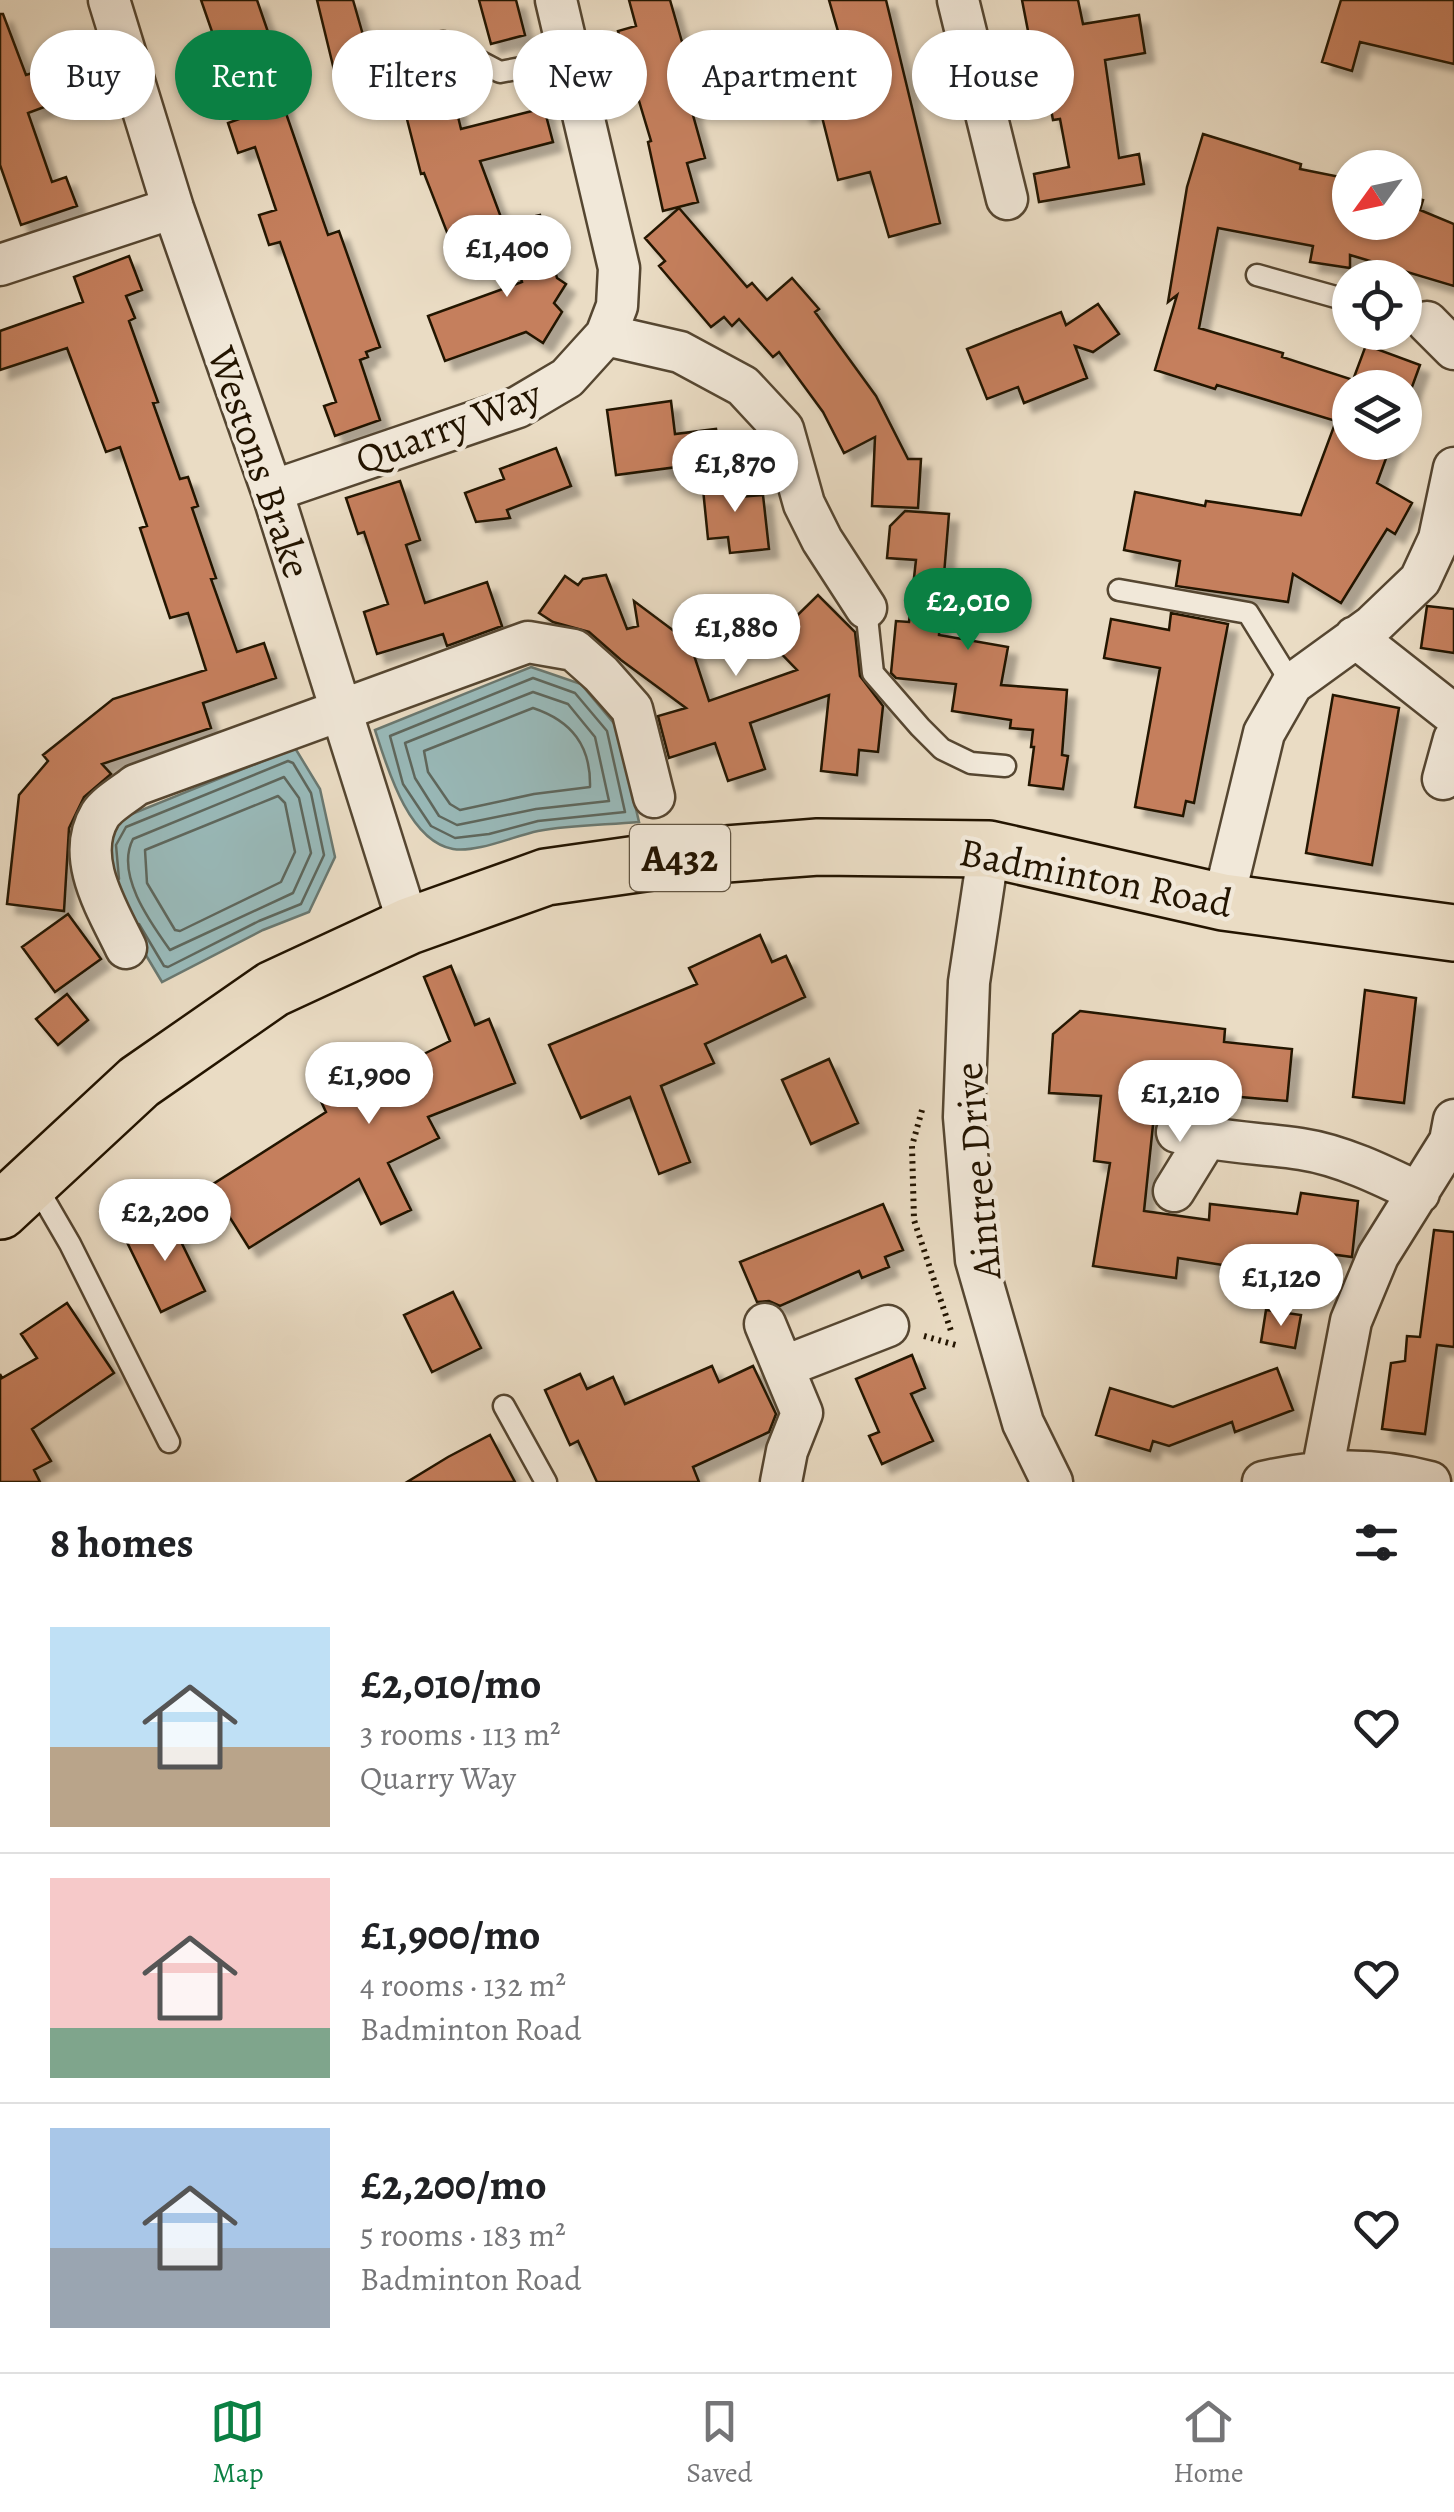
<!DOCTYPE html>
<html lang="en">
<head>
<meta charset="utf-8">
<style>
	body { margin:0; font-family:Alegreya,serif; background:#f6f6f6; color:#202124; height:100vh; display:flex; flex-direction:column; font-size:38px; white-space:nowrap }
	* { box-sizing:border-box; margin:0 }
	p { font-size:32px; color:#757577 }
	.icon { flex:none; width:55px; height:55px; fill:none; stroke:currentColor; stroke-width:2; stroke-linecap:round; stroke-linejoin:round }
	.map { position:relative; height:1482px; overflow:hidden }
	.details { display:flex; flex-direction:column; background:#fff; flex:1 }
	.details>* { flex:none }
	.banner { position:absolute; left:30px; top:30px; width:1395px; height:90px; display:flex; gap:20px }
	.needle { width:65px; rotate:237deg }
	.controls { position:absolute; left:1332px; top:150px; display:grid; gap:20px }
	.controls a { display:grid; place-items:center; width:90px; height:90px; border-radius:50%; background:#fff; box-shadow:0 2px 8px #0004; font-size:50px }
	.price { position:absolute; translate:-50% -85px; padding:0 22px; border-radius:35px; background:#fff; color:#222; font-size:32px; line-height:65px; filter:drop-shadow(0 2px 5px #0008) }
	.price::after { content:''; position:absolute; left:50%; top:60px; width:30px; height:22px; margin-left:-15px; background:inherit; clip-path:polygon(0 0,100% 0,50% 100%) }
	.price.active { background:#0b8043; color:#fff }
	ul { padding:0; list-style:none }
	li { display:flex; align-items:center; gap:30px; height:250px; padding:0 50px }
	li+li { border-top:2px solid #e0e0e0 }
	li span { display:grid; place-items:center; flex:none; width:280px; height:200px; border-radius:0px; color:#555 }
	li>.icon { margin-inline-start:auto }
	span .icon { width:120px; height:120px; fill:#fffc; stroke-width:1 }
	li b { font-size:42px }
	h2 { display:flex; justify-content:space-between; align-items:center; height:120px; padding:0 50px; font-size:42px }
	.chip { padding:0 35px; border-radius:45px; background:#fff; box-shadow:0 2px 8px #0004; font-size:35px; line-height:90px }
	.chip.active { background:#0b8043; color:#fff }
	.tabs { display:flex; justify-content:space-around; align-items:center; height:140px; border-top:2px solid #e0e0e0; background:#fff; font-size:28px; color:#757577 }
	.tabs a { display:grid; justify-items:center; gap:5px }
	.tabs .active { color:#0b8043 }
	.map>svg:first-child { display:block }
	.water { fill:#99baba; stroke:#6a7870; stroke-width:2.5 }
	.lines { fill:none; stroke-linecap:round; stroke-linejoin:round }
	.shore { stroke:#5e675d; stroke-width:2.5 }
	.building { fill:#c57f5d; stroke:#231400; stroke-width:2.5; filter:url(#shadow) }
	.lane-casing { stroke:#554631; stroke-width:25 }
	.street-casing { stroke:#554631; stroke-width:45 }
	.primary-casing { stroke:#231400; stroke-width:60 }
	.path { stroke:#231400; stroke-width:6; stroke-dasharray:2.5 5; stroke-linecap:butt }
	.lane { stroke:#f1e8d9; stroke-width:20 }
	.street { stroke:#f1e8d9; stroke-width:40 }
	.primary { stroke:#eadcc4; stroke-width:55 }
	.labels { text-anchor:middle; stroke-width:9; stroke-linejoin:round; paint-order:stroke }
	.shield { fill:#f1e8d9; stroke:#615441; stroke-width:2.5 }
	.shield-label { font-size:38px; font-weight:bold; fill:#231400 }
	.street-label { font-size:40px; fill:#231400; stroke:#f1e8d9 }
</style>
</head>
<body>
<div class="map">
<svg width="1454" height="1482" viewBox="0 0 1454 1482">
	<defs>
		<filter id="shadow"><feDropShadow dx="9" dy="9" stdDeviation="2.5" flood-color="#0004"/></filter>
	</defs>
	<rect width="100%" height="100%" fill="#eadcc4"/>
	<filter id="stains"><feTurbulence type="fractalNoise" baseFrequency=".002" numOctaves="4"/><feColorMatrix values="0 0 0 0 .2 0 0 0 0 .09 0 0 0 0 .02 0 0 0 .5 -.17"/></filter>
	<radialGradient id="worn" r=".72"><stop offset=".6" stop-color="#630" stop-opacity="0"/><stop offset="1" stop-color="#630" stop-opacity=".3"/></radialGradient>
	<path class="water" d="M 531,667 L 581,684 L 617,727 L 639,822 C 606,825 571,825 538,831 C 514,836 477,853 453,849 C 408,841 387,767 375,730 Z
		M 295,748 L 320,789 L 335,857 L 309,912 L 263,930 L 162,982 L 110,895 L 105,843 L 117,820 Z"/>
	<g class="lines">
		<path class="shore" d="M 533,678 L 575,693 L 607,731 L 625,812 L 538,821 L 489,834 L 455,838 L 431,826 L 403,784 L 390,736 Z
			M 533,692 L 568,704 L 595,737 L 609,801 L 536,809 L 457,825 L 439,816 L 415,778 L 405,743 Z
			M 533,708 C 572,721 591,746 590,787 L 534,794 L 460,810 L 450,804 L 428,772 L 424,751 Z
			M 284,777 L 299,798 L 311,853 L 293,893 L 170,950 C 150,922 115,874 133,839 Z
			M 278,796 L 285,803 L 295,852 L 281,882 L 180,931 L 175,930 L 147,883 L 145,850 Z
			M 119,879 L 116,845 L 126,827 L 288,761 L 293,763 L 311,793 L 324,855 L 301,904 L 259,921 L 168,967 L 164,966 L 139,924"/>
	</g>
	<path class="building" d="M 201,0 L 257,0 L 288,90 L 279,93 L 328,235 L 339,231 L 380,347 L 366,352 L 368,357 L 360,360 L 380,420 L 335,436 L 324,406 L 336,402 L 280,242 L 269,245 L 259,215 L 276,210 L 255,147 L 238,153 L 228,123 L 242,118 Z
		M 317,0 L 353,0 L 367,49 L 366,59 L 375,78 L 342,87 L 338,73 L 335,74 Z
		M 479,0 L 516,0 L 525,35 L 491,44 Z
		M 629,0 L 670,0 L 700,105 L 691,108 L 705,158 L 687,163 L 698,202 L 663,211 L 648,142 L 651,141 L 618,31 L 636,26 Z
		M 829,0 L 886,0 L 940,223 L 889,237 L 870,172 L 838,180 L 820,109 L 802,114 L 794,81 L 848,66 Z
		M 1022,0 L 1078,0 L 1083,24 L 1139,15 L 1145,53 L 1105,60 L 1119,158 L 1139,154 L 1144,184 L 1039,202 L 1034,174 L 1069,167 L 1060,119 L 1053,120 L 1037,35 L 1029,36 Z
		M 1341,0 L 1454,0 L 1454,64 L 1360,42 L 1352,71 L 1322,62 Z
		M 0,14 L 3,14 L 26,75 L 42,70 L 55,103 L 28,113 L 52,182 L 66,177 L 77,206 L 21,225 L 0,165 Z
		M 448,75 L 461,129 L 544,108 L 553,142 L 480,161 L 502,220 L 450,240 L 424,173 L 421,174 L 399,88 Z
		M 1203,134 L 1301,164 L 1300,169 L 1350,179 L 1350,222 L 1405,222 L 1405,195 L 1423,200 L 1420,210 L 1454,224 L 1454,286 L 1350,255 L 1350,268 L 1310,262 L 1313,246 L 1218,228 L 1199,328 L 1283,353 L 1282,357 L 1353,380 L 1366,345 L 1420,365 L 1405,406 L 1405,388 L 1350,388 L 1350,442 L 1392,442 L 1377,483 L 1412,503 L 1395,534 L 1387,529 L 1341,603 L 1293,574 L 1288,602 L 1176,586 L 1180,561 L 1124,550 L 1135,492 L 1205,506 L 1206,501 L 1301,515 L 1336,421 L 1217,385 L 1215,389 L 1155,370 L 1177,295 L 1168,302 L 1187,187 Z
		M 679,208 L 747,287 L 752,283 L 767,300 L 792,278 L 819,309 L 815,312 L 876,396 L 908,459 L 921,459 L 918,508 L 872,506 L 875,437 L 844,453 L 823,412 L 779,352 L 773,357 L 739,319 L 732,326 L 724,317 L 711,327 L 659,266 L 665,261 L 645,238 Z
		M 540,215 L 557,278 L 566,284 L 554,303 L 562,312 L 543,343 L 526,332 L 445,361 L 428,316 L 522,282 L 506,223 Z
		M 129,256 L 142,290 L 126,296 L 135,318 L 129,321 L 158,402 L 153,403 L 180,479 L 188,477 L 198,506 L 192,508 L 216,578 L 211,579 L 237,652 L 264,643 L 276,678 L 203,703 L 211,728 L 102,764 L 111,774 L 84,797 L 69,828 L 64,911 L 7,904 L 19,795 L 48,761 L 43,755 L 113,699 L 206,670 L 188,613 L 170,618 L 140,528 L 147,526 L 120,447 L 106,452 L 67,348 L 0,370 L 0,331 L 83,302 L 74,277 Z
		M 1098,304 L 1119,334 L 1093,352 L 1075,346 L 1087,378 L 1024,403 L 1018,387 L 987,399 L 967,349 L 1061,312 L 1066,325 Z
		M 671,401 L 675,434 L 716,429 L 722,466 L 686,470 L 685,466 L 616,475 L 607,410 Z
		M 556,448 L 571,486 L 507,510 L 510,518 L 476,522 L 465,493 L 504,479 L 500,469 Z
		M 737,475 L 739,497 L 763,495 L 769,549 L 730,553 L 728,537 L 708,539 L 702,479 Z
		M 400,481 L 420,540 L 406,545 L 425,603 L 487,582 L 502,626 L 447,646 L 443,634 L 377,654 L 364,612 L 388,604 L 364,532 L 358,534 L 346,498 Z
		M 905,511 L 949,514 L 939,635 L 1008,647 L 1001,685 L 1067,690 L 1062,755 L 1068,756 L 1063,789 L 1029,785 L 1034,747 L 1031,747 L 1033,730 L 1010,728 L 1011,720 L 952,711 L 956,684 L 896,678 L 891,673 L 896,621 L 909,622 L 916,560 L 887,558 L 890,526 Z
		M 606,575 L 627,629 L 638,626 L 634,601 L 690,643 L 709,701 L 797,670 L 770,642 L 818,595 L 855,632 L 860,676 L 883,706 L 878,752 L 859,750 L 857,775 L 821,771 L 829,695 L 750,723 L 765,769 L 728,781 L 715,743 L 669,758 L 658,716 L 686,708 L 621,660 L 589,632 L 553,622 L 539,613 L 565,576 L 578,585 L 583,579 Z
		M 1427,606 L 1454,609 L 1454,653 L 1421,648 Z
		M 1171,613 L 1228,624 L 1194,803 L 1186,801 L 1183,816 L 1135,807 L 1160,668 L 1104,658 L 1111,619 L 1169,630 Z
		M 1333,695 L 1399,708 L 1372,865 L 1306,853 Z
		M 68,914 L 101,959 L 55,992 L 22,947 Z
		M 760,935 L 772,962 L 786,956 L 805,997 L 705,1044 L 714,1063 L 661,1086 L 690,1162 L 659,1174 L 630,1097 L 581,1118 L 549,1045 L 697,984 L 689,968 Z
		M 451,966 L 475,1025 L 489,1019 L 515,1083 L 428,1117 L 439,1138 L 388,1163 L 411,1210 L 381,1224 L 359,1179 L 249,1248 L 210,1186 L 326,1112 L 319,1097 L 354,1080 L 357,1087 L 450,1041 L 424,977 Z
		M 1365,990 L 1416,998 L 1404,1103 L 1353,1097 Z
		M 67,994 L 88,1020 L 58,1045 L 36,1019 Z
		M 1080,1011 L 1225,1029 L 1224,1042 L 1292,1049 L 1287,1101 L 1218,1095 L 1219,1083 L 1158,1077 L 1144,1211 L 1209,1220 L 1210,1204 L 1297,1214 L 1301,1193 L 1358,1201 L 1352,1257 L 1278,1247 L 1274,1273 L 1178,1258 L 1176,1278 L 1093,1266 L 1110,1163 L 1094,1161 L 1101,1096 L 1049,1093 L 1053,1034 Z
		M 829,1059 L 858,1123 L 811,1144 L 782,1080 Z
		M 883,1204 L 903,1250 L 885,1257 L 889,1267 L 862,1278 L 859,1271 L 780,1306 L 769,1301 L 757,1302 L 740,1262 Z
		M 169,1217 L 205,1291 L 161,1312 L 125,1238 Z
		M 1434,1230 L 1454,1232 L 1454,1347 L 1437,1345 L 1425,1434 L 1382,1429 L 1391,1363 L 1405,1361 L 1407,1336 L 1420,1337 Z
		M 453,1292 L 481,1348 L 432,1372 L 404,1315 Z
		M 67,1303 L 114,1373 L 32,1429 L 51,1461 L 34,1470 L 40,1482 L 0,1482 L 0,1374 L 2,1378 L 37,1358 L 21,1334 Z
		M 1266,1310 L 1301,1315 L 1295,1348 L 1261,1342 Z
		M 912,1355 L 925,1388 L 911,1394 L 933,1441 L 882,1464 L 869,1436 L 879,1432 L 856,1379 Z
		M 712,1366 L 719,1382 L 753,1366 L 776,1414 L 769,1432 L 693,1467 L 699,1482 L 597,1482 L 578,1441 L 570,1445 L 545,1390 L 580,1374 L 587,1389 L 613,1377 L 625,1404 Z
		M 1277,1368 L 1293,1410 L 1235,1432 L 1232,1422 L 1169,1446 L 1153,1441 L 1150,1451 L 1096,1435 L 1110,1388 L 1173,1407 Z
		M 490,1435 L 515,1482 L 407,1482 L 448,1457 Z"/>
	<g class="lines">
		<g class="lane-casing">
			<path id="lane" d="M 379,55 L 443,42 L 500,72 L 570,59
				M 1257,275 L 1350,301
				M 1119,590 L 1248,613 L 1292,684
				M 866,608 L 873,673 L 920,727 L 942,749 L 971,763 L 1005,766
				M 34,1182 L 70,1244 L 169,1442
				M 504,1406 L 546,1482"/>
		</g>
		<g class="street-casing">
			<path id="street" d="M 109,0 L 173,208 L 272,491 L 409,926
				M 958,0 L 1007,199
				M 0,265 L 173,208
				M 1427,322 L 1454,349
				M 606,335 L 680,352 L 743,386 L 783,429 L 804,504 L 822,540 L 866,608
				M 272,491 L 518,407 L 567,378 L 606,335 L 617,306 L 619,268 L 556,0
				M 1355,637 L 1454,715
				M 1443,779 L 1454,739
				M 989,849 L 969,982 L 964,1117 L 976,1260 L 1023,1423 L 1052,1482
				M 1223,902 L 1264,733 L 1292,684 L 1372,626 L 1420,580 L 1439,539 L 1454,468
				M 126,948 C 108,910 74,858 100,815 C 107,804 125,794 136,785 L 528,642 L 574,650 L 601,674 L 632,709 L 654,797
				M 1177,1132 C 1218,1142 1260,1143 1301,1149 C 1341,1155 1382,1175 1419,1193
				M 1174,1191 L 1206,1139
				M 765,1324 L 802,1413 L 787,1451 L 781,1482
				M 783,1367 L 888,1326
				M 1322,1472 L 1351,1321 L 1378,1256 L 1450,1141 L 1454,1120
				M 1263,1482 C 1320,1469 1373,1467 1430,1482"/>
		</g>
		<g class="primary-casing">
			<path id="primary" d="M 0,1211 L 139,1082 L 273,989 L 409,926 L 546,877 L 687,857 L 818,847 L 989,849 L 1223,902 L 1454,933"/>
		</g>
		<path class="path" d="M 922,1110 L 912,1146 L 914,1220 L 952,1334
			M 924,1336 L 956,1345"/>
		<use href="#lane" class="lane"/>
		<use href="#street" class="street"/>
		<use href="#primary" class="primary"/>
	</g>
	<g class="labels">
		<rect class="shield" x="630" y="825" width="100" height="66" rx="8"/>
		<g class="shield-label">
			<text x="680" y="871">A432</text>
		</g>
		<g class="street-label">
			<text transform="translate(448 426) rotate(-21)" y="14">Quarry Way</text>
			<text transform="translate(260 462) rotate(71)" y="14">Westons Brake</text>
			<text transform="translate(1096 877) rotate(11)" y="14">Badminton Road</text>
			<text transform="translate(977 1171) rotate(-95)" y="14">Aintree Drive</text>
		</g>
	</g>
	<rect width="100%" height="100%" filter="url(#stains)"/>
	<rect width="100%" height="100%" fill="url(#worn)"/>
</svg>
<div class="controls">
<a><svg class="needle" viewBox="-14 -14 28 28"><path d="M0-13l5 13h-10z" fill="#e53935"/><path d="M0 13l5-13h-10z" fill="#757577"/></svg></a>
<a><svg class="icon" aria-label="locate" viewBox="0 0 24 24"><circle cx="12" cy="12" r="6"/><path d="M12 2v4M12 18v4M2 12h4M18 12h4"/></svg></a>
<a><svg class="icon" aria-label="layers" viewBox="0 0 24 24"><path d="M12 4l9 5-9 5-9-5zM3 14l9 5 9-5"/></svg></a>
</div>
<b class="price" style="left:507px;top:300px">£1,400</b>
<b class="price" style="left:735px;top:515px">£1,870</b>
<b class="price active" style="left:968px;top:653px">£2,010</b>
<b class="price" style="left:736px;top:679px">£1,880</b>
<b class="price" style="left:369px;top:1127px">£1,900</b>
<b class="price" style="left:1180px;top:1145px">£1,210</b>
<b class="price" style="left:165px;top:1264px">£2,200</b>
<b class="price" style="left:1281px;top:1329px">£1,120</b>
<div class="banner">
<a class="chip">Buy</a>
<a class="chip active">Rent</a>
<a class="chip">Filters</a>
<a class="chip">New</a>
<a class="chip">Apartment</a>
<a class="chip">House</a>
</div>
</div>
<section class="details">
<h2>8 homes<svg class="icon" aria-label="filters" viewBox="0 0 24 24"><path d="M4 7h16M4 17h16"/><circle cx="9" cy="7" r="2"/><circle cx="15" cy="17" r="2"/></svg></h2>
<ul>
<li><span style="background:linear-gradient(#bfe0f5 60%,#b9a48a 0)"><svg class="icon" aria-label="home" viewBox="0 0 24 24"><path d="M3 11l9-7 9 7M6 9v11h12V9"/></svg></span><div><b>£2,010/mo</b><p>3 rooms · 113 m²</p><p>Quarry Way</p></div><svg class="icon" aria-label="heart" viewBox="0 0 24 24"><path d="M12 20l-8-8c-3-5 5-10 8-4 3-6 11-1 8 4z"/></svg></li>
<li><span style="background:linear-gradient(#f6c9c9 75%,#7fa58c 0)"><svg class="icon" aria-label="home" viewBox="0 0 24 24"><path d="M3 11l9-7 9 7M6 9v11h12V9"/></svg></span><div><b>£1,900/mo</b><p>4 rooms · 132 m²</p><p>Badminton Road</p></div><svg class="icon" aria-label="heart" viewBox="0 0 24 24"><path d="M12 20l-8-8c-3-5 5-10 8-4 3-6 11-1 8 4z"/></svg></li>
<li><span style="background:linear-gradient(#a9c7e8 60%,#9aa5b1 0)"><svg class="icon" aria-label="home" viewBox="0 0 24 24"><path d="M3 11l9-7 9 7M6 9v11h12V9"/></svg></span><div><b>£2,200/mo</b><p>5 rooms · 183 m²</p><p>Badminton Road</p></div><svg class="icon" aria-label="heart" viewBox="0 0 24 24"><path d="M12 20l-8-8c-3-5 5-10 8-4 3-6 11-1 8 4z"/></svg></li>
</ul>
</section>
<nav class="tabs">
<a class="active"><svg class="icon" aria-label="map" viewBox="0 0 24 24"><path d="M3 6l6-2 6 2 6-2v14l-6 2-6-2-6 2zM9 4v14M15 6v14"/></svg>Map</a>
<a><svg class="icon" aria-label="saved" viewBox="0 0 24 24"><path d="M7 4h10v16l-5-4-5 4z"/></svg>Saved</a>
<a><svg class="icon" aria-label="home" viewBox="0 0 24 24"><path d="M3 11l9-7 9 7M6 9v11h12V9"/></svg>Home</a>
</nav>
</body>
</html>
